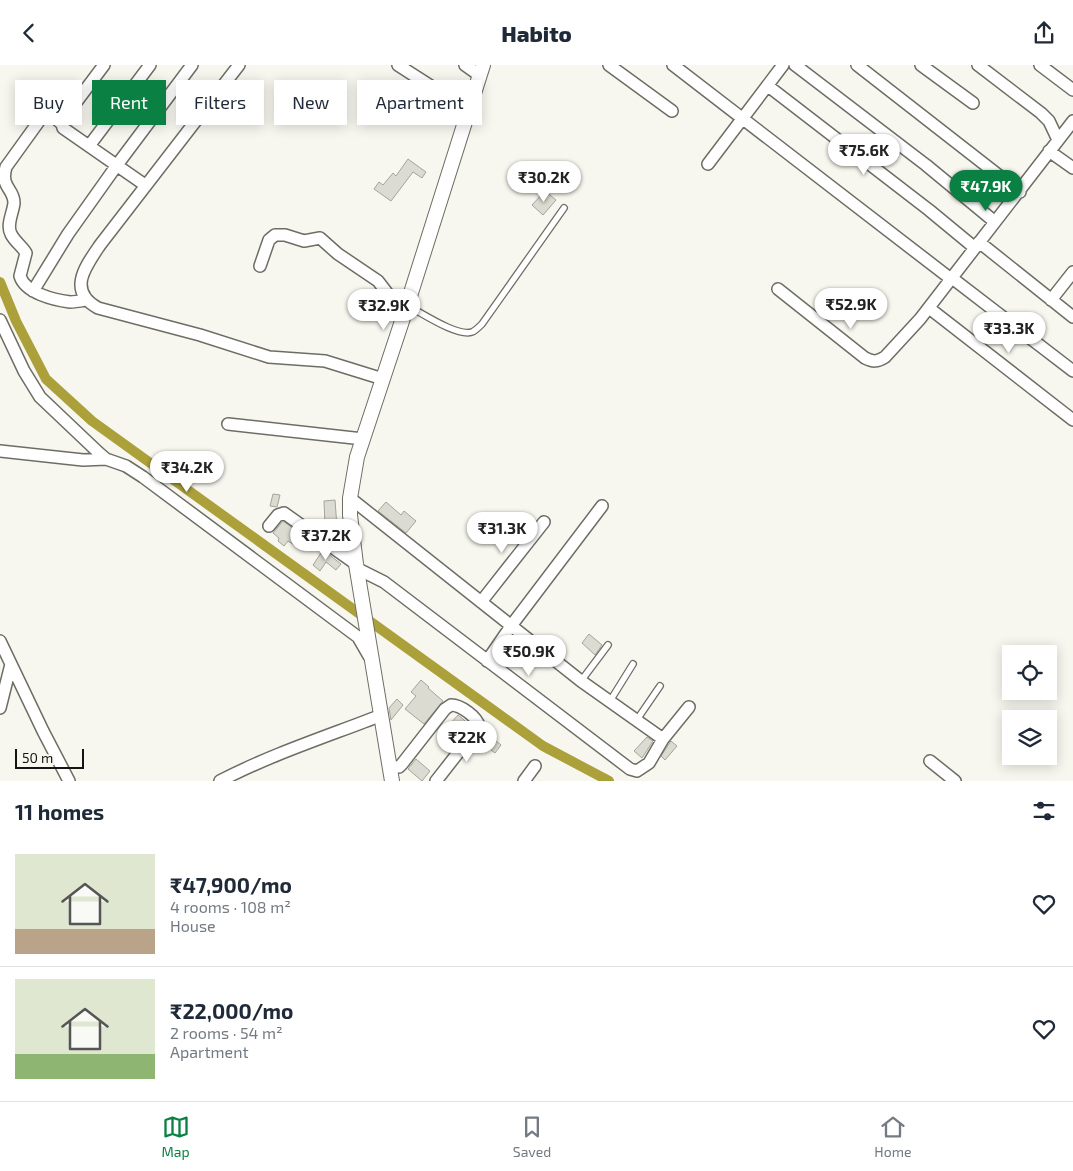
<!DOCTYPE html>
<html lang="en">
<head>
<meta charset="utf-8">
<style>
	body { margin:0; font-family:"Exo 2",sans-serif; background:#f6f6f7; color:#1f2937; height:100vh; display:flex; flex-direction:column; font-size:19px; white-space:nowrap }
	* { box-sizing:border-box; margin:0 }
	p { font-size:16px; color:#747a83 }
	.icon { flex:none; width:28px; height:28px; fill:none; stroke:currentColor; stroke-width:2; stroke-linecap:round; stroke-linejoin:round }
	.map { position:relative; height:716px; overflow:hidden }
	.drawer { display:flex; flex-direction:column; background:#fff; flex:1 }
	.drawer>* { flex:none }
	.top-card { position:absolute; left:15px; top:15px; width:500px; height:45px; display:flex; gap:10px }
	.tools { position:absolute; left:1002px; top:580px; display:grid; gap:10px }
	.tools a { display:grid; place-items:center; width:55px; height:55px; border-radius:0px; background:#fff; box-shadow:0 2px 12px #0003; font-size:25px }
	.scale { position:absolute; left:15px; bottom:12px; width:69px; box-sizing:border-box; padding-left:5px; border:2px solid #151412; border-top:0; font-size:14px; line-height:18px; white-space:nowrap; color:#151412; -webkit-text-stroke:4px #f8f7ef; paint-order:stroke }
	.price { position:absolute; translate:-50% -42px; padding:0 11px; border-radius:18px; background:#fff; color:#222; font-size:16px; line-height:32px; filter:drop-shadow(0 1px 2px #0008) }
	.price::after { content:''; position:absolute; left:50%; top:30px; width:15px; height:11px; margin-left:-8px; background:inherit; clip-path:polygon(0 0,100% 0,50% 100%) }
	.price.current { background:#0b8043; color:#fff }
	ul { padding:0; list-style:none }
	li { display:flex; align-items:center; gap:15px; height:125px; padding:0 15px }
	li+li { border-top:1px solid #e0e1e3 }
	li span { display:grid; place-items:center; flex:none; width:140px; height:100px; border-radius:0px; color:#555 }
	li>.icon { margin-inline-start:auto }
	span .icon { width:60px; height:60px; fill:#fffc; stroke-width:1 }
	li b { font-size:21px }
	h2 { display:flex; justify-content:space-between; align-items:center; height:60px; padding:0 15px; font-size:21px }
	.chip { padding:0 18px; border-radius:0px; background:#fff; box-shadow:0 2px 12px #0003; font-size:18px; line-height:45px }
	.chip.current { background:#0b8043; color:#fff }
	header { display:flex; justify-content:space-between; align-items:center; height:65px; padding:0 15px; background:#fff; font-size:22px; font-weight:800 }
	.tab-bar { display:flex; justify-content:space-around; align-items:center; height:70px; border-top:1px solid #e0e1e3; background:#fff; font-size:14px; color:#747a83 }
	.tab-bar a { display:grid; justify-items:center; gap:2px }
	.tab-bar .current { color:#0b8043 }
	.map>svg:first-child { display:block }
	.lines { fill:none; stroke-linecap:round; stroke-linejoin:round }
	.canal { stroke:#aca03b; stroke-width:10 }
	.building { fill:#dbdbd2; stroke:#a5a49c }
	.service-casing { stroke:#6e6d65; stroke-width:8 }
	.minor-casing { stroke:#6e6d65; stroke-width:14 }
	.tertiary-casing { stroke:#6e6d65; stroke-width:16 }
	.service { stroke:#fff; stroke-width:5.5 }
	.minor { stroke:#fff; stroke-width:11 }
	.tertiary { stroke:#fff; stroke-width:14 }
</style>
</head>
<body>
<header><svg class="icon" aria-label="back" viewBox="0 0 24 24"><path d="M15 5l-7 7 7 7"/></svg>Habito<svg class="icon" aria-label="share" viewBox="0 0 24 24"><path d="M12 15V3M7 8l5-5 5 5M5 13v7h14v-7"/></svg></header>
<div class="map">
<svg width="1073" height="716" viewBox="0 0 1073 716">
	<rect width="100%" height="100%" fill="#f8f7ef"/>
	<g class="lines">
		<path class="canal" d="M 0,217 L 16,256 L 46,314 L 92,356 L 543,681 L 609,716"/>
	</g>
	<path class="building" d="M 875,72 L 882,78 L 876,85 L 869,79 Z
		M 408,94 L 426,107 L 422,113 L 413,107 L 391,136 L 374,124 L 379,117 L 383,120 L 393,108 L 396,111 Z
		M 545,126 L 556,135 L 543,150 L 532,140 Z
		M 273,429 L 280,430 L 277,442 L 270,441 Z
		M 335,435 L 337,462 L 341,479 L 330,471 L 328,456 L 325,459 L 324,436 Z
		M 386,437 L 401,450 L 404,446 L 416,456 L 406,468 L 378,446 Z
		M 283,456 L 312,477 L 304,486 L 288,476 L 284,481 L 278,476 L 279,473 L 273,468 Z
		M 323,485 L 341,499 L 336,505 L 326,497 L 320,506 L 313,500 Z
		M 589,569 L 602,580 L 595,590 L 582,578 Z
		M 421,615 L 429,622 L 428,623 L 443,636 L 424,659 L 405,644 L 416,631 L 411,627 Z
		M 397,634 L 403,640 L 391,655 L 389,643 Z
		M 458,650 L 470,660 L 463,670 L 450,659 Z
		M 484,666 L 501,680 L 495,688 L 478,675 Z
		M 647,672 L 653,676 L 642,693 L 634,686 Z
		M 671,676 L 677,681 L 665,695 L 661,691 Z
		M 416,694 L 430,706 L 422,716 L 408,704 Z"/>
	<g class="lines">
		<g class="service-casing">
			<path id="service" d="M 408,241 C 422,248 457,272 472,267 C 475,266 479,262 482,259 L 564,143
				M 581,616 L 608,580
				M 610,636 L 633,599
				M 636,656 L 660,621"/>
		</g>
		<g class="minor-casing">
			<path id="minor" d="M 104,0 L 65,52 L 62,59 L 63,63 L 145,120
				M 239,0 L 100,180 C 85,202 67,226 98,243 L 200,270 L 269,292 L 325,296 L 383,314
				M 398,0 L 468,45
				M 465,0 L 479,10
				M 609,0 L 672,46
				M 673,0 L 951,214
				M 795,0 L 926,100 L 995,157
				M 857,0 L 1020,127
				M 921,0 L 973,38
				M 978,0 L 1041,48 L 1049,56 L 1058,75
				M 1040,0 L 1073,25
				M 768,21 L 929,145 L 975,183
				M 62,59 C 56,54 50,47 42,52 L 6,102 C 0,123 14,123 14,138 C 13,148 6,160 11,169 C 15,177 22,181 26,188 L 20,211 C 25,228 54,235 70,237 C 75,237 80,236 85,235
				M 89,81 L 150,0
				M 1049,86 L 1073,103
				M 708,99 L 783,0
				M 979,177 L 1073,252
				M 260,201 L 269,175 L 275,170 L 285,170 L 304,176 L 320,173 L 338,189 L 378,216 L 404,250
				M 952,213 L 1073,306
				M 778,224 L 865,293 C 873,297 877,297 885,292 L 920,254 L 1073,56
				M 33,226 L 68,169 L 117,100 L 192,0
				M 1051,235 L 1073,207
				M 929,243 L 1073,355
				M 0,255 L 24,306 L 40,332 L 99,388 L 106,394 L 126,401 L 143,412 L 358,572 L 369,591
				M 228,359 L 363,374
				M 0,386 L 83,395 L 106,394
				M 350,433 L 581,616 L 663,674
				M 269,461 L 278,450 L 284,448 L 356,499
				M 358,504 L 384,517 L 630,704 L 637,706 L 649,698 L 663,674 L 689,642
				M 481,537 L 544,457
				M 0,576 L 43,666 L 69,716
				M 487,596 L 511,561 L 602,441
				M 0,643 L 11,599
				M 930,696 L 955,716
				M 391,702 L 399,702 L 402,699 L 445,644 L 451,640 C 461,640 477,652 479,661 L 436,716
				M 220,716 C 272,689 328,671 382,650
				M 524,716 L 535,701"/>
		</g>
		<g class="tertiary-casing">
			<path id="tertiary" d="M 392,716 L 356,499 L 350,450 L 350,433 L 357,392 L 404,250 L 483,0"/>
		</g>
		<use href="#service" class="service"/>
		<use href="#minor" class="minor"/>
		<use href="#tertiary" class="tertiary"/>
	</g>
</svg>
<div class="tools">
<a><svg class="icon" aria-label="locate" viewBox="0 0 24 24"><circle cx="12" cy="12" r="6"/><path d="M12 2v4M12 18v4M2 12h4M18 12h4"/></svg></a>
<a><svg class="icon" aria-label="layers" viewBox="0 0 24 24"><path d="M12 4l9 5-9 5-9-5zM3 14l9 5 9-5"/></svg></a>
</div>
<div class="scale">50 m</div>
<b class="price" style="left:864px;top:111px">₹75.6K</b>
<b class="price" style="left:544px;top:138px">₹30.2K</b>
<b class="price current" style="left:986px;top:147px">₹47.9K</b>
<b class="price" style="left:851px;top:265px">₹52.9K</b>
<b class="price" style="left:384px;top:266px">₹32.9K</b>
<b class="price" style="left:1009px;top:289px">₹33.3K</b>
<b class="price" style="left:187px;top:428px">₹34.2K</b>
<b class="price" style="left:502px;top:489px">₹31.3K</b>
<b class="price" style="left:326px;top:496px">₹37.2K</b>
<b class="price" style="left:529px;top:612px">₹50.9K</b>
<b class="price" style="left:467px;top:698px">₹22K</b>
<div class="top-card">
<a class="chip">Buy</a>
<a class="chip current">Rent</a>
<a class="chip">Filters</a>
<a class="chip">New</a>
<a class="chip">Apartment</a>
</div>
</div>
<section class="drawer">
<h2>11 homes<svg class="icon" aria-label="filters" viewBox="0 0 24 24"><path d="M4 7h16M4 17h16"/><circle cx="9" cy="7" r="2"/><circle cx="15" cy="17" r="2"/></svg></h2>
<ul>
<li><span style="background:linear-gradient(#dfe7d0 75%,#b9a48a 0)"><svg class="icon" aria-label="home" viewBox="0 0 24 24"><path d="M3 11l9-7 9 7M6 9v11h12V9"/></svg></span><div><b>₹47,900/mo</b><p>4 rooms · 108 m²</p><p>House</p></div><svg class="icon" aria-label="heart" viewBox="0 0 24 24"><path d="M12 20l-8-8c-3-5 5-10 8-4 3-6 11-1 8 4z"/></svg></li>
<li><span style="background:linear-gradient(#dfe7d0 75%,#8fb573 0)"><svg class="icon" aria-label="home" viewBox="0 0 24 24"><path d="M3 11l9-7 9 7M6 9v11h12V9"/></svg></span><div><b>₹22,000/mo</b><p>2 rooms · 54 m²</p><p>Apartment</p></div><svg class="icon" aria-label="heart" viewBox="0 0 24 24"><path d="M12 20l-8-8c-3-5 5-10 8-4 3-6 11-1 8 4z"/></svg></li>
</ul>
</section>
<nav class="tab-bar">
<a class="current"><svg class="icon" aria-label="map" viewBox="0 0 24 24"><path d="M3 6l6-2 6 2 6-2v14l-6 2-6-2-6 2zM9 4v14M15 6v14"/></svg>Map</a>
<a><svg class="icon" aria-label="saved" viewBox="0 0 24 24"><path d="M7 4h10v16l-5-4-5 4z"/></svg>Saved</a>
<a><svg class="icon" aria-label="home" viewBox="0 0 24 24"><path d="M3 11l9-7 9 7M6 9v11h12V9"/></svg>Home</a>
</nav>
</body>
</html>
